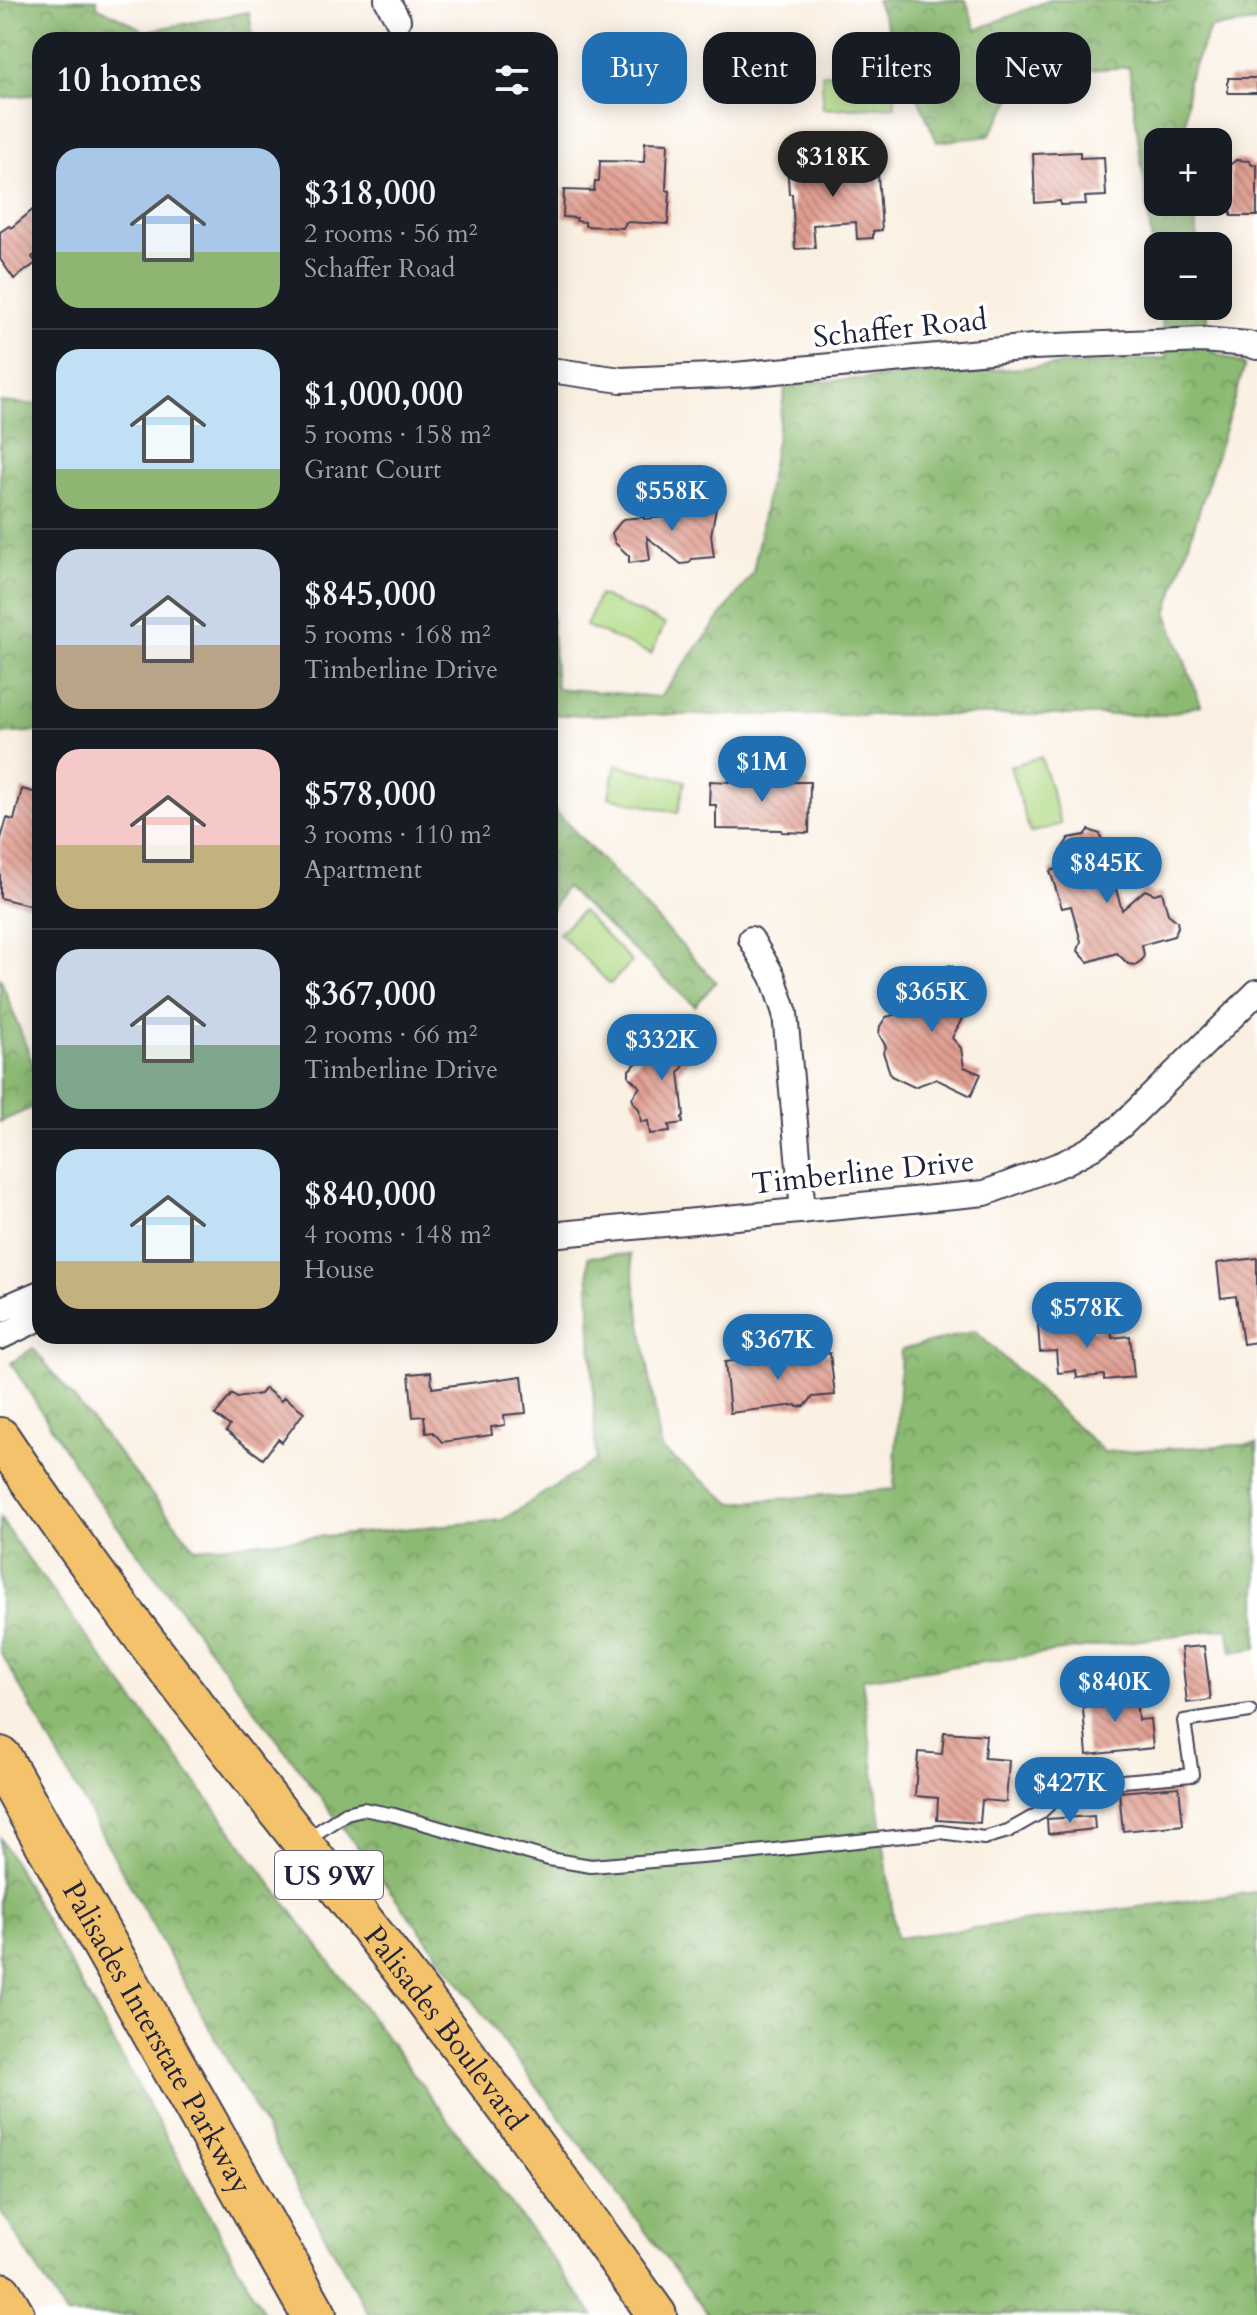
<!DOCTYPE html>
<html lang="en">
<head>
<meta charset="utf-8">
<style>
	body { margin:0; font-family:Cardo,serif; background:#242831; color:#f1f3f6; height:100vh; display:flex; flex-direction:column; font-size:30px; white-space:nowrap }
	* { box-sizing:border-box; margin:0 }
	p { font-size:26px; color:#9ea1a6 }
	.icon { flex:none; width:44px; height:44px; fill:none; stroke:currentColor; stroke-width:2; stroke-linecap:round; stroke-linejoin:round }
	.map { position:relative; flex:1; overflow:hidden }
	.details { position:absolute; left:32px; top:32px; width:526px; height:1312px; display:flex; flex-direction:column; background:#171b24; border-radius:24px; box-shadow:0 4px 20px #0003 }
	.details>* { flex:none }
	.top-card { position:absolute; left:582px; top:32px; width:554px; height:72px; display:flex; gap:16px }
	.fabs { position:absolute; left:1144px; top:128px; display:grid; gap:16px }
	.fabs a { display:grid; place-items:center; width:88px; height:88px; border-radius:16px; background:#171b24; box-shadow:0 4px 20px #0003; font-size:40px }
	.price { position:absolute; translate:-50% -68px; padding:0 18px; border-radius:28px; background:#1f6fb2; color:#fff; font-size:26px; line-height:52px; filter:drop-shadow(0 2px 4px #0008) }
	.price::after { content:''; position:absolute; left:50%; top:48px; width:24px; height:18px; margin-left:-12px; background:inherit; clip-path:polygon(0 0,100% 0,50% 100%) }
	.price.current { background:#222; color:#fff }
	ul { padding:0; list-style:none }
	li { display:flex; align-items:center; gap:24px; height:200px; padding:0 24px }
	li+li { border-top:2px solid #363941 }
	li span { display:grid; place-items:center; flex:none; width:224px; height:160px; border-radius:24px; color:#555 }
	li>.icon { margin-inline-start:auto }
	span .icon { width:96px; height:96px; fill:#fffc; stroke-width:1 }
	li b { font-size:34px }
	h2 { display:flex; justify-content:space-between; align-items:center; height:96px; padding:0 24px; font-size:34px }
	.tag { padding:0 28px; border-radius:24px; background:#171b24; box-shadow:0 4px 20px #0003; font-size:28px; line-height:72px }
	.tag.current { background:#1f6fb2; color:#fff }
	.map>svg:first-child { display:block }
	.forest { fill:url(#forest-crowns); stroke:#576e56; stroke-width:2 }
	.park { fill:#b0da85; stroke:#697e60; stroke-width:2 }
	.building { fill:url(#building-back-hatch) }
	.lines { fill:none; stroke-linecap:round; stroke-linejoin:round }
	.lane-casing { stroke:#424154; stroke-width:16 }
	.street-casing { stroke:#424154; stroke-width:28 }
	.primary-casing { stroke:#424154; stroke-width:42 }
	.highway-casing { stroke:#424154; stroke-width:48 }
	.lane { stroke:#fff; stroke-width:12 }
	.street { stroke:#fff; stroke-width:24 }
	.primary { stroke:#f3c26a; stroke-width:38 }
	.highway { stroke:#f3c26a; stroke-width:44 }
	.labels { text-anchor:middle; stroke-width:7; stroke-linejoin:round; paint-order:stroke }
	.shield { fill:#fff; stroke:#646476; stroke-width:2 }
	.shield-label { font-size:28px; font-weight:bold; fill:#22223b }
	.street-label { font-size:30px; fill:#22223b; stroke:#fff }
</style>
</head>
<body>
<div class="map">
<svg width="1257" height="2315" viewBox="0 0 1257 2315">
	<defs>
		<pattern id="forest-crowns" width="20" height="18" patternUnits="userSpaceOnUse" patternTransform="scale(2)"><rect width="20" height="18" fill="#8cba72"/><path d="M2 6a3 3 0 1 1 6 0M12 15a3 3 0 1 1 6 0" fill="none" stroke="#72975f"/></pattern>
		<pattern id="building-back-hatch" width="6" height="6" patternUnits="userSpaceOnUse" patternTransform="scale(2)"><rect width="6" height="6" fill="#e09d90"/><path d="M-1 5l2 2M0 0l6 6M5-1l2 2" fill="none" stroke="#b58077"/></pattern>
	</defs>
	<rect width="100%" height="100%" fill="#fff"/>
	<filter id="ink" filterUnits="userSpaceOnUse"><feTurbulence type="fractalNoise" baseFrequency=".0125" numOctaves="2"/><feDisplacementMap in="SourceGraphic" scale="16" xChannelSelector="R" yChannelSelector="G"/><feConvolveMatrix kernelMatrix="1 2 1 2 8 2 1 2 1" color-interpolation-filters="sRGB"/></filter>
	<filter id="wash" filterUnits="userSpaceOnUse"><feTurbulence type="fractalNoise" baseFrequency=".006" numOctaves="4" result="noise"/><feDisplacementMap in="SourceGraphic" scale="32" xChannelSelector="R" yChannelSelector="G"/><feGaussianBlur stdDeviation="1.8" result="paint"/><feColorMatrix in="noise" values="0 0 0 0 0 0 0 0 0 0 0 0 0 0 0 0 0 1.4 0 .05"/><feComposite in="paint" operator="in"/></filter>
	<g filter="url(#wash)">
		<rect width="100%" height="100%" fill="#faf0e2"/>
		<path class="forest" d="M 0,0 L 97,0 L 97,6 L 145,31 L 249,12 L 253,40 L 40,40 L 40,94 L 0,98 Z
			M 876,0 L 966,0 L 976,30 L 1050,0 L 1257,0 L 1257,22 L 1210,28 L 1188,80 L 1185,142 L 1158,142 L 1158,202 L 1193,202 L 1198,246 L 1158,246 L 1158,289 L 1129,67 L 1027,74 L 989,136 L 937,142 Z
			M 1160,306 L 1206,306 L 1211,351 L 1245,365 L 1167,613 L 1201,705 L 1164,715 L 550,715 L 550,594 L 556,688 L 660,697 L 753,573 L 786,384 L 1167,358 Z
			M 0,402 L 40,405 L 40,731 L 0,734 Z
			M 550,805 L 716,982 L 695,1006 L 565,887 L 550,913 Z
			M 0,977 L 40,1083 L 40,1104 L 0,1122 Z
			M 630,1254 L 661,1449 L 732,1503 L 894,1489 L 901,1350 L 975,1331 L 1104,1452 L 1257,1444 L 1257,1648 L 1232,1652 L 1228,1628 L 862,1679 L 896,1938 L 1257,1892 L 1257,2315 L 708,2315 L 91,1491 L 11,1363 L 33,1348 L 195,1548 L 502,1520 L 596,1460 L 588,1257 Z
			M 0,1518 L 18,1545 L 594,2315 L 369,2315 L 0,1651 Z
			M 0,1838 L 265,2315 L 66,2315 L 0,2209 Z"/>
		<path class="park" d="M 894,71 L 895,106 L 823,109 L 822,74 Z
			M 599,595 L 665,624 L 651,654 L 586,626 Z
			M 1041,757 L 1061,824 L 1030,833 L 1010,766 Z
			M 616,765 L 685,781 L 678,813 L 609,797 Z
			M 582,911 L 632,962 L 610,984 L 559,933 Z"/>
		<g id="blocks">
			<path class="building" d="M 1228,78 L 1257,78 L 1257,93 L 1228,93 Z
				M 645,142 L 668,143 L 666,190 L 670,191 L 668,224 L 626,222 L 623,228 L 585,226 L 585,222 L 576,221 L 577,218 L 563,217 L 564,190 L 594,191 L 595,182 L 599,182 L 600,161 L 644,162 Z
				M 1080,152 L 1080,158 L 1104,157 L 1106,196 L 1085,197 L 1086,204 L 1060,205 L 1060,201 L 1035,203 L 1033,154 Z
				M 819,158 L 820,176 L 851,174 L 850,163 L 877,161 L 882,230 L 873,231 L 873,238 L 857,239 L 856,222 L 813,225 L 815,248 L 795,249 L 792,194 L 789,194 L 787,161 Z
				M 1236,160 L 1249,161 L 1252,165 L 1257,165 L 1257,216 L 1231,216 L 1231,164 Z
				M 40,204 L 40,251 L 32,257 L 36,263 L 14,279 L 0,259 L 0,232 L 9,226 L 11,228 Z
				M 696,489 L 719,492 L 711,535 L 714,557 L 692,559 L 689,563 L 681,564 L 647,537 L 650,560 L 629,563 L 629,556 L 615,543 L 612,533 L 623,519 L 644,517 L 644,519 L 691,515 Z
				M 769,775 L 792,776 L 791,782 L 810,782 L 809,833 L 782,832 L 782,830 L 716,829 L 716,805 L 709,805 L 710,781 L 730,782 L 730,776 L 769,777 Z
				M 22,789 L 40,794 L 40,908 L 0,898 L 0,842 L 7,818 L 14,820 Z
				M 1089,830 L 1100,834 L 1122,910 L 1145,890 L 1154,894 L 1162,892 L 1168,914 L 1177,921 L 1178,927 L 1174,936 L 1142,945 L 1144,955 L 1142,960 L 1135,965 L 1128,964 L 1117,953 L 1088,962 L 1078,951 L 1081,941 L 1071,906 L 1062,908 L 1050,871 L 1064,867 L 1061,850 L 1069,838 L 1085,835 Z
				M 950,965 L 968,975 L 974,995 L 952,1038 L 961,1048 L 964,1067 L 981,1074 L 971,1096 L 936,1079 L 914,1087 L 891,1076 L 883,1052 L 886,1047 L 879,1034 L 880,1026 L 886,1017 L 897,1014 L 910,1016 L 923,988 L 922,982 L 926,975 Z
				M 672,1026 L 698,1048 L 679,1072 L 684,1116 L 682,1117 L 683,1123 L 669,1125 L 670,1132 L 650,1134 L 648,1121 L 641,1122 L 639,1109 L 634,1103 L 632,1098 L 640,1087 L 629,1077 L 629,1070 L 640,1060 L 640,1052 L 652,1051 Z
				M 1257,1258 L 1257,1342 L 1243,1344 L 1236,1296 L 1221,1298 L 1217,1263 Z
				M 1084,1320 L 1085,1331 L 1111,1328 L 1112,1338 L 1130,1336 L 1134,1377 L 1104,1380 L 1104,1375 L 1077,1378 L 1076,1371 L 1058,1373 L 1056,1351 L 1040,1352 L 1038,1325 Z
				M 830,1353 L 835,1395 L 813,1397 L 805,1406 L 797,1407 L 796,1405 L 730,1413 L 725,1362 L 788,1354 L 789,1358 Z
				M 431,1372 L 432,1388 L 522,1376 L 526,1413 L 504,1415 L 505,1425 L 491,1427 L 492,1435 L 442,1442 L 433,1432 L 426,1433 L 424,1416 L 413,1417 L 409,1374 Z
				M 265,1388 L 281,1401 L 284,1397 L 304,1412 L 282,1442 L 278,1439 L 263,1459 L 226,1431 L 230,1426 L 215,1415 L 232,1394 L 237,1398 L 260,1394 Z
				M 1204,1646 L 1211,1700 L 1187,1703 L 1181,1648 Z
				M 1135,1689 L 1138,1720 L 1150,1719 L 1153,1748 L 1087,1755 L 1082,1698 L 1115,1695 L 1114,1692 Z
				M 944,1732 L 986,1735 L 984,1758 L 1009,1760 L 1006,1802 L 982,1800 L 980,1823 L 937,1820 L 938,1798 L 915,1796 L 918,1752 L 942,1754 Z
				M 1179,1787 L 1183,1825 L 1123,1831 L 1119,1792 Z
				M 1094,1816 L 1095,1829 L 1048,1834 L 1047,1819 Z"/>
		</g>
	</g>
	<g filter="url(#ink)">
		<use href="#blocks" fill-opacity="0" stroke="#424154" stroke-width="2"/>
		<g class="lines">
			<g class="lane-casing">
				<path id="lane" d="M 306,1840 L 346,1813 L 363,1809 L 394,1815 L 549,1859 L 591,1866 L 737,1854 L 941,1832 L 984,1838 L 1008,1831 L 1040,1813 L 1058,1796 L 1076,1785 L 1192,1775 L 1184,1721 L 1250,1711"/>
			</g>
			<g class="street-casing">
				<path id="street" d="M 387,0 L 398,20
					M 550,370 L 621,380 L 735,375 L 1033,347 L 1203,340 L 1248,344 L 1257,347
					M 751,939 L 773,977 L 785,1013 L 803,1211
					M 550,1235 L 985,1193 L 1064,1163 L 1092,1148 L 1121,1126 L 1257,992
					M 0,1310 L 40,1293
					M 0,1337 L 40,1318"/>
			</g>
			<g class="primary-casing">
				<g id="primary">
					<path id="s1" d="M 0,1437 C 112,1605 240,1762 364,1921 C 465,2050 562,2182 657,2315"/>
				</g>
			</g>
			<g class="highway-casing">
				<g id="highway">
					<path id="s2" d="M 0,1759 L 314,2315"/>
					<path d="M 0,2295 L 12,2315"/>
				</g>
			</g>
			<use href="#lane" class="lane"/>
			<use href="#street" class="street"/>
			<use href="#primary" class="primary"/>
			<use href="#highway" class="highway"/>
		</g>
	</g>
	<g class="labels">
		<rect class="shield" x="275" y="1851" width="108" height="48" rx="6"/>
		<g class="shield-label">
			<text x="329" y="1885">US 9W</text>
		</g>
		<g class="street-label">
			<text transform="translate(900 328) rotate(-6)" y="10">Schaffer Road</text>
			<text transform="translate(863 1172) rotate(-6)" y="10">Timberline Drive</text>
			<text dy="10" stroke="none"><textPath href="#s1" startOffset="740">Palisades Boulevard</textPath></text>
			<text dy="10" stroke="none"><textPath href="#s2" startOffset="320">Palisades Interstate Parkway</textPath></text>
		</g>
	</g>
</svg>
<div class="fabs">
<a>+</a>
<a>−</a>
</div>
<b class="price current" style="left:833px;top:199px">$318K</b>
<b class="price" style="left:672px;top:533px">$558K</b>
<b class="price" style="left:762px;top:804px">$1M</b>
<b class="price" style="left:1107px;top:905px">$845K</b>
<b class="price" style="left:932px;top:1034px">$365K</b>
<b class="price" style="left:662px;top:1082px">$332K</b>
<b class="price" style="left:1087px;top:1350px">$578K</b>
<b class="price" style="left:778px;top:1382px">$367K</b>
<b class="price" style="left:1115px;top:1724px">$840K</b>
<b class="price" style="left:1070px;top:1825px">$427K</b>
<div class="top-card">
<a class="tag current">Buy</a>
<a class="tag">Rent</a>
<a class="tag">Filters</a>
<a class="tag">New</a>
</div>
<section class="details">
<h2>10 homes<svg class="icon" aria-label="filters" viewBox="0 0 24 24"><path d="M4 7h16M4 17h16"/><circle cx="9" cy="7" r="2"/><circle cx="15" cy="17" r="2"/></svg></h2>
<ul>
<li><span style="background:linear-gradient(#a9c7e8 65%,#8fb573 0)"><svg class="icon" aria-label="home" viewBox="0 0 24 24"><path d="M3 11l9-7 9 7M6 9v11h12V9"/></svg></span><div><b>$318,000</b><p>2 rooms · 56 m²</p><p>Schaffer Road</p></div></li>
<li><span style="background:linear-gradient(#bfe0f5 75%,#8fb573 0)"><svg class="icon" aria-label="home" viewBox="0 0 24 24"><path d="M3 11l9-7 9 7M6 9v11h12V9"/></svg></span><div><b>$1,000,000</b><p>5 rooms · 158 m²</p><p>Grant Court</p></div></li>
<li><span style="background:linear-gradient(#c9d6e8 60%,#b9a48a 0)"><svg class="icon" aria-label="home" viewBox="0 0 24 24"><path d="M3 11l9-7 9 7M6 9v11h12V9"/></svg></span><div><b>$845,000</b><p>5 rooms · 168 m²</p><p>Timberline Drive</p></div></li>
<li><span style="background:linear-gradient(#f6c9c9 60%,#c2b280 0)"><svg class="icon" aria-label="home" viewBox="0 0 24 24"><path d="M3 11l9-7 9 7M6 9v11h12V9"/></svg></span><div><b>$578,000</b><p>3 rooms · 110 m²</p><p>Apartment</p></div></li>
<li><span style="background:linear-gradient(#c9d6e8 60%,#7fa58c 0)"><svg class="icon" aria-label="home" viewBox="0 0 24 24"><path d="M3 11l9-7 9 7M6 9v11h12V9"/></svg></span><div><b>$367,000</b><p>2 rooms · 66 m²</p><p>Timberline Drive</p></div></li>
<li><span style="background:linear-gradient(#bfe0f5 70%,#c2b280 0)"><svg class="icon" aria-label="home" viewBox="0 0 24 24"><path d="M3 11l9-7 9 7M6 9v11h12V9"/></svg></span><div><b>$840,000</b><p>4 rooms · 148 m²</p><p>House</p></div></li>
</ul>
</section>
</div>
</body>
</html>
